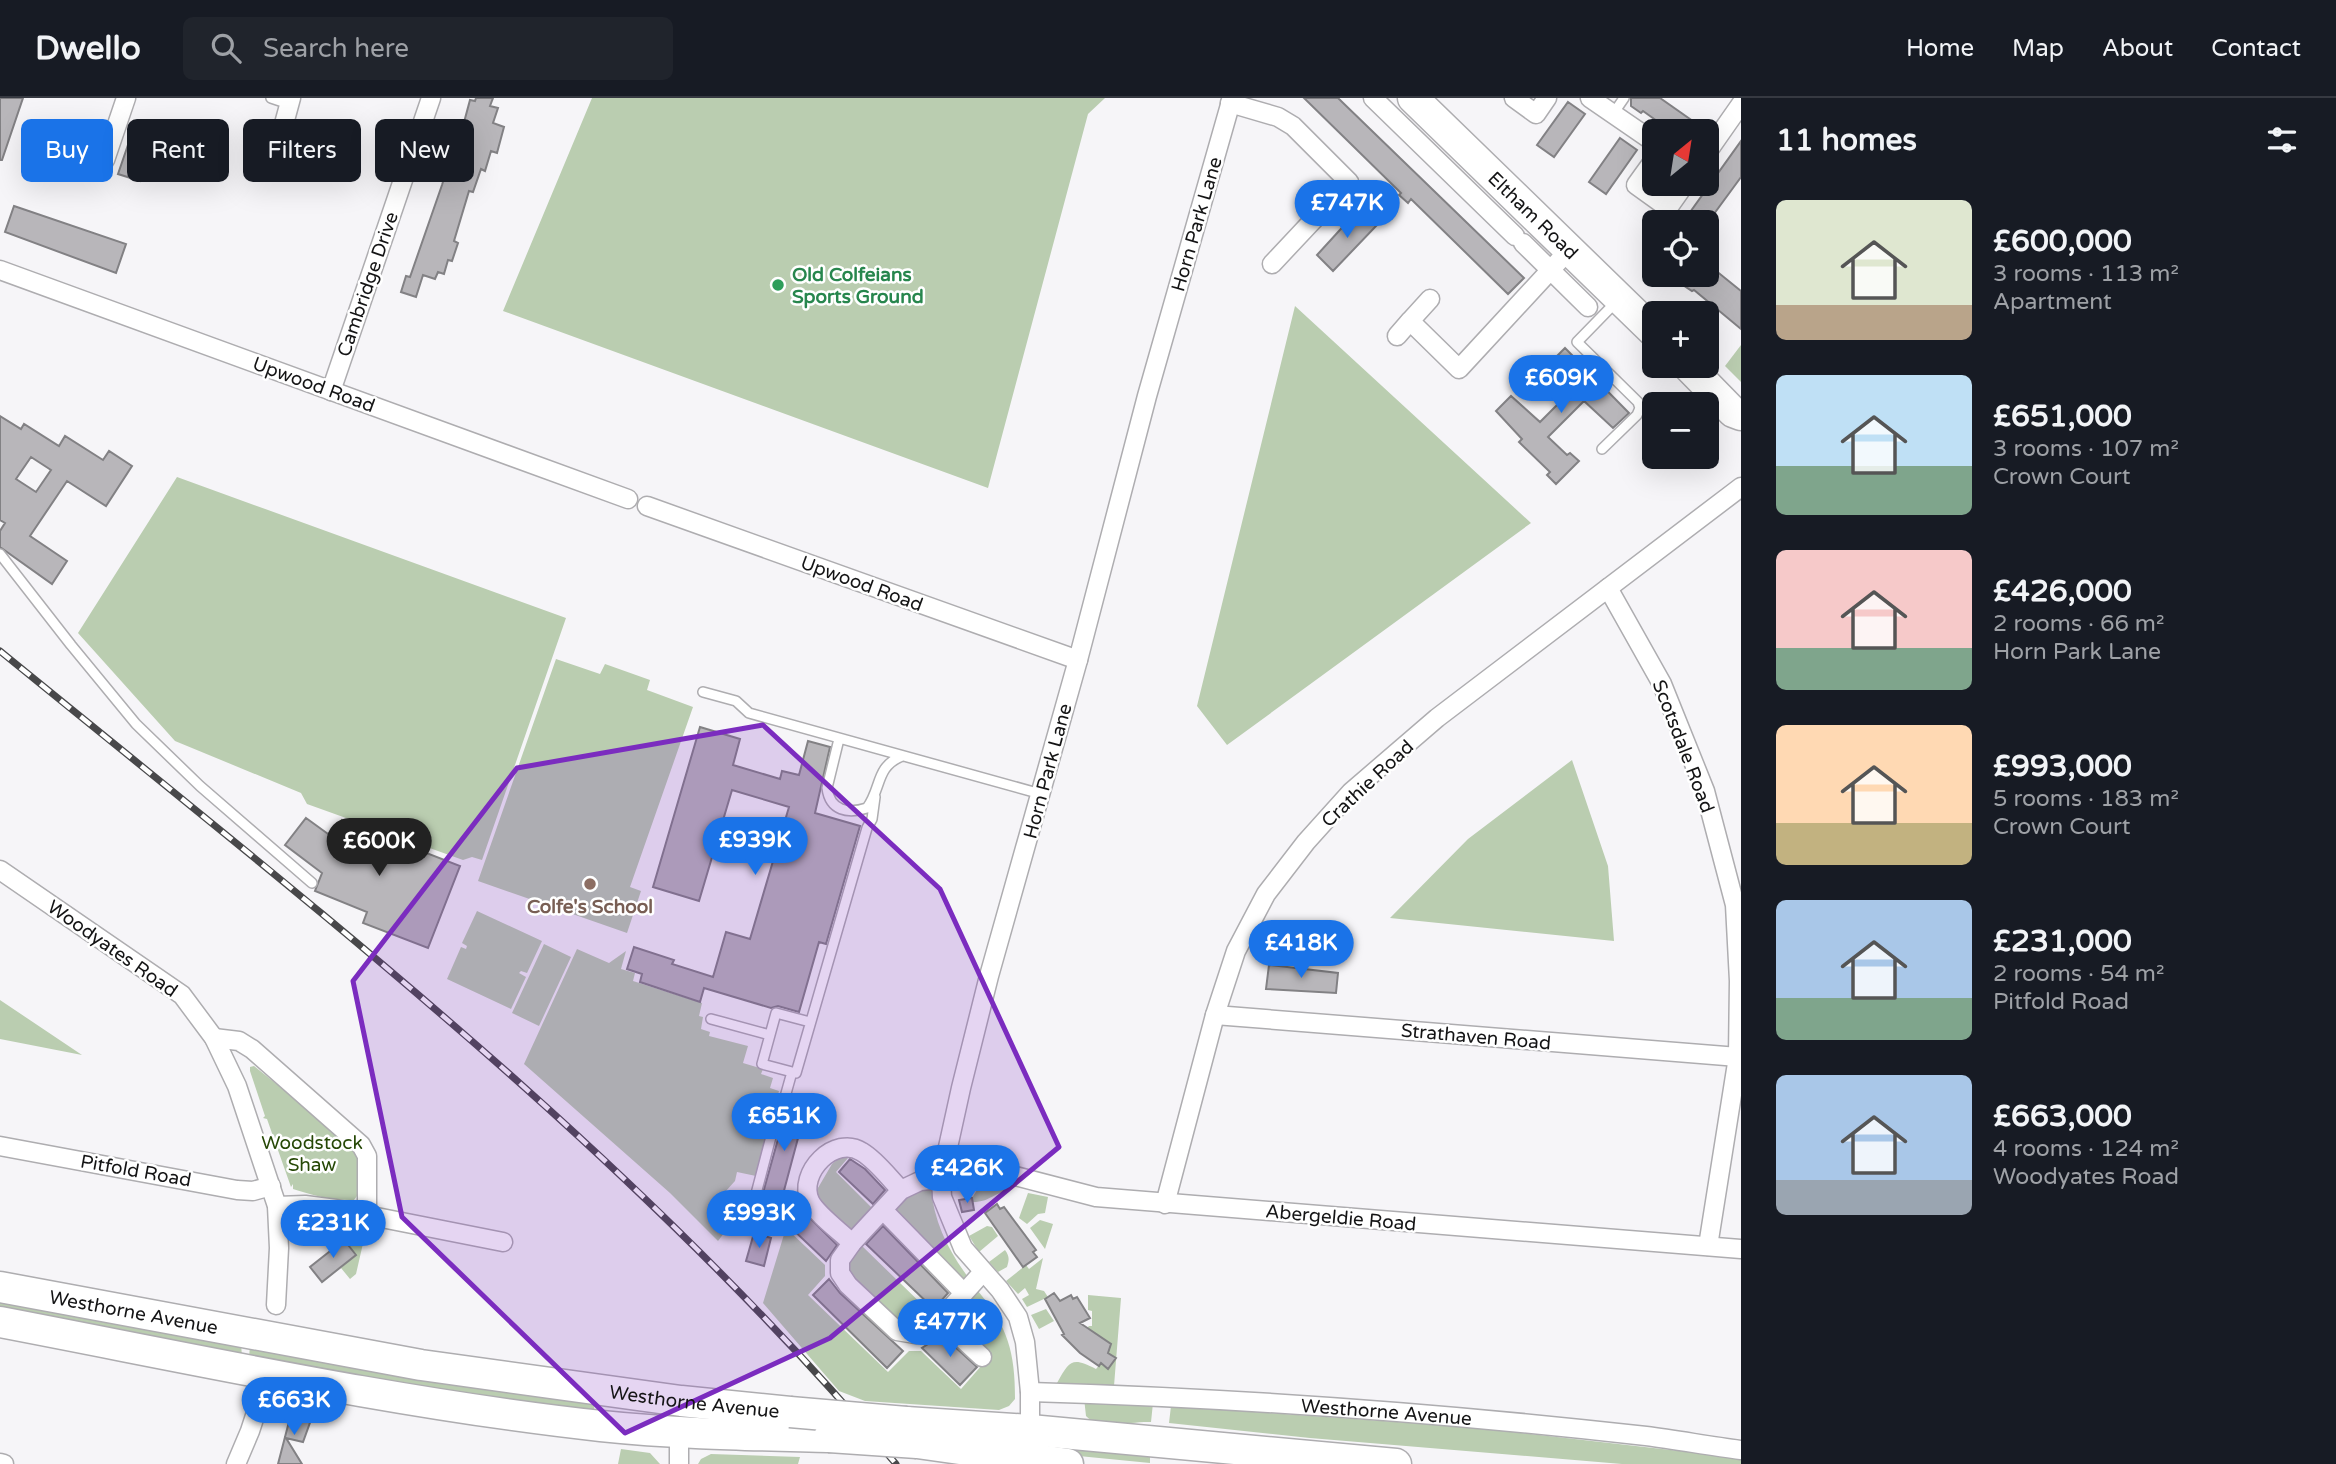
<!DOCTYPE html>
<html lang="en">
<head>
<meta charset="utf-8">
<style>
	body { margin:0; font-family:"Varela Round",sans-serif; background:#20242c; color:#f1f3f6; height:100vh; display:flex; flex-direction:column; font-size:26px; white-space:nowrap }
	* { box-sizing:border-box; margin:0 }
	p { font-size:23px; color:#9ea1a6 }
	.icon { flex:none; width:38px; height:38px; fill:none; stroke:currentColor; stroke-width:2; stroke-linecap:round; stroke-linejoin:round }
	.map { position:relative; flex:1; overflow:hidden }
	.details { display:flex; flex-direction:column; background:#171b24; width:595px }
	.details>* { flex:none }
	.banner { position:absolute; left:21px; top:21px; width:665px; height:63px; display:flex; gap:14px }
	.needle { width:46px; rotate:30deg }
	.fabs { position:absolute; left:1642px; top:21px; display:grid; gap:14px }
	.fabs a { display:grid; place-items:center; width:77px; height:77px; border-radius:10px; background:#171b24; box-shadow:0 7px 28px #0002; font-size:35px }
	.price { position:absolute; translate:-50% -60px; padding:0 16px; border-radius:24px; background:#1a73e8; color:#fff; font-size:23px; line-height:46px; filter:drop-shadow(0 2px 4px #0008) }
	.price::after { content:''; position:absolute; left:50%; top:42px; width:21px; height:16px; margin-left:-10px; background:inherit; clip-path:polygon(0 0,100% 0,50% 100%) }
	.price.current { background:#222; color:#fff }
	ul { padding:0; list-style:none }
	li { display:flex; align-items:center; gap:21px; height:175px; padding:0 35px }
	li span { display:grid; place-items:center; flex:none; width:196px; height:140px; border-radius:10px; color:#555 }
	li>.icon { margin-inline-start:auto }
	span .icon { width:84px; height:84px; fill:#fffc; stroke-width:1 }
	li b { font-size:30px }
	h2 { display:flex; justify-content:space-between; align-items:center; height:84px; padding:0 35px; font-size:30px }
	.chip { padding:0 24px; border-radius:10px; background:#171b24; box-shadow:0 7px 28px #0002; font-size:24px; line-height:63px }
	.chip.current { background:#1a73e8; color:#fff }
	header { display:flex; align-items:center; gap:42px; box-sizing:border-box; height:98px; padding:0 35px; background:#171b24; border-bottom:2px solid #363941 }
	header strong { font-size:33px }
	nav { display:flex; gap:38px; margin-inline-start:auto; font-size:24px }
	.search { width:490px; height:63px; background:#20242c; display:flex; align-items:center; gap:18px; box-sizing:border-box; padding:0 24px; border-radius:10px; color:#9ea1a6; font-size:26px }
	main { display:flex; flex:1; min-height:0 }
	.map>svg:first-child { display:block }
	.green { fill:#bacdb0 }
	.building { fill:#b8b6ba; stroke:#828184; stroke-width:2; fill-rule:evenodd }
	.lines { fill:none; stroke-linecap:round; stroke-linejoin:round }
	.service-casing { stroke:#aeadb0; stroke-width:12 }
	.minor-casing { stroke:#aeadb0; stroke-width:21 }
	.trunk-casing { stroke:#aeadb0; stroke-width:33 }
	.service { stroke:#fff; stroke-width:9 }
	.minor { stroke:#fff; stroke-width:18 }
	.trunk { stroke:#fff; stroke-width:30 }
	.rail-casing { stroke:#48484a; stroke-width:7 }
	.rail { stroke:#fff; stroke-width:4.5; stroke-dasharray:13; stroke-linecap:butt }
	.trunk-bridge-casing { stroke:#aeadb0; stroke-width:33; stroke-linecap:butt }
	.trunk-bridge { stroke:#fff; stroke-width:30 }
	.marked { fill:#7b2cbf; fill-opacity:0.2; stroke:#7b2cbf; stroke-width:5; stroke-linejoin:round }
	.leisure-dot { fill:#2e9e5b; stroke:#fff; stroke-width:2.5 }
	.education-dot { fill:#8d6e63; stroke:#fff; stroke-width:2.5 }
	.labels { text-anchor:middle; stroke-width:5; stroke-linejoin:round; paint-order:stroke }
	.street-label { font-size:19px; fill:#141415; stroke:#fff }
	.leisure-label { font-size:19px; font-weight:bold; fill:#27864d; stroke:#fff; text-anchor:start }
	.education-label { font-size:19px; font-weight:bold; fill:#785e54; stroke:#fff }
	.park-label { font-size:19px; fill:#264806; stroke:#fff }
</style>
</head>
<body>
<header>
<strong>Dwello</strong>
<div class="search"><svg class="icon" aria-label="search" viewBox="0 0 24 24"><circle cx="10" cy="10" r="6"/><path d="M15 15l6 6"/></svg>Search here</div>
<nav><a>Home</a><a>Map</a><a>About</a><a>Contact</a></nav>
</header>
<main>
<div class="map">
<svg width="1741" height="1366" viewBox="0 0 1741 1366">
	<rect width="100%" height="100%" fill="#f6f5f8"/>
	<path class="green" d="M 592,0 L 1105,0 L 1088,16 L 988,390 L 503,213 Z
		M 1295,208 L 1531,425 L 1227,647 L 1197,608 Z
		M 1741,247 L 1741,284 L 1725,268 Z
		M 177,379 L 566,520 L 482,762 L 472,759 L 463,762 L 307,706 L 301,695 L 175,643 L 78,535 Z
		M 556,561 L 600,576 L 605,566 L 650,582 L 647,592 L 693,609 L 630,789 L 641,793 L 627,835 L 478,783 Z
		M 1572,662 L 1608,768 L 1614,843 L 1390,820 L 1468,741 Z
		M 477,813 L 542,843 L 527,875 L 521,873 L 519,875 L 526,879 L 511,911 L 447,881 L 461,849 L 466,851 L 467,848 L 462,845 Z
		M 544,846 L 571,859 L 539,928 L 512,915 Z
		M 577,851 L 609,865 L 626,853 L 621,871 L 635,875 L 633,883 L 702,905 L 699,918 L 703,919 L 701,931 L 710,934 L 709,938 L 748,948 L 743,965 L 763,971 L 761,976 L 773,980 L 770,990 L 779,993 L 756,1078 L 737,1074 L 735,1083 L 725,1094 L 730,1100 L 722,1113 L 726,1120 L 727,1131 L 718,1143 L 670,1095 L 524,966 Z
		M 0,902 L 82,957 L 0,941 Z
		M 254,968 L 299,1004 L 303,1003 L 359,1057 L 357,1098 L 354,1102 C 335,1103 311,1097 293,1091 L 293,1086 L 291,1089 L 267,1021 L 263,1020 L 265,1018 L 250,973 L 250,969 Z
		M 843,1057 L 848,1060 L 836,1074 L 874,1112 L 853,1138 L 819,1108 L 815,1095 L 832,1066 Z
		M 984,1081 L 1010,1089 L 1010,1093 C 993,1094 991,1104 973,1104 L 972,1100 Z
		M 931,1090 C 934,1124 948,1152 968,1179 L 965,1183 L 954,1179 L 893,1112 L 906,1096 Z
		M 1028,1095 L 1048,1099 L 1045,1115 L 1038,1116 L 1027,1126 L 1019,1120 Z
		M 334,1122 L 367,1128 L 356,1176 L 350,1181 L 341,1170 L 356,1157 L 341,1138 L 343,1135 Z
		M 1040,1122 L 1053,1126 L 1045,1151 L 1030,1130 Z
		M 987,1128 L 992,1129 L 998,1138 L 979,1154 L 969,1138 Z
		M 786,1130 L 825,1167 L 825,1178 L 808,1197 L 888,1274 L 909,1253 L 921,1253 L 961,1291 L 989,1259 L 950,1220 L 972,1193 L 978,1193 C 1008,1229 1015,1254 1015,1301 L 1009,1308 L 999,1312 L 865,1303 L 839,1293 L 763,1205 Z
		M 861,1147 L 933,1217 L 922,1229 L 898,1225 L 853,1182 L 848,1168 L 849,1160 Z
		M 1005,1152 C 1010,1159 1009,1162 1007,1169 L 998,1174 L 989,1164 Z
		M 1043,1160 L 1036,1191 L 1044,1193 L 1048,1199 L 1027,1209 L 1022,1201 L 1029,1197 L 1025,1190 L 1018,1196 L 1006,1183 L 1026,1167 L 1029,1171 Z
		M 1088,1197 L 1121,1200 L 1114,1288 L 1057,1285 C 1070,1262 1072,1259 1096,1271 L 1101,1265 L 1108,1271 L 1115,1260 L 1108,1255 L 1107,1251 L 1082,1235 L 1089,1228 L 1092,1228 L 1092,1213 L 1088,1212 Z
		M 0,1199 L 241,1245 L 242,1259 L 0,1214 Z
		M 1046,1211 L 1054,1223 L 1039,1231 L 1031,1217 Z
		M 250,1247 L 595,1305 L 593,1318 L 249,1260 Z
		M 290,1298 L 298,1299 L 296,1307 L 287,1310 L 280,1322 L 271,1323 L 278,1306 Z
		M 1084,1300 L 1153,1305 L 1151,1324 C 1132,1323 1099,1332 1086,1318 Z
		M 1171,1308 L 1468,1329 L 1741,1360 L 1741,1366 L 1622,1366 L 1310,1340 L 1169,1325 Z
		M 1039,1344 L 1150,1353 L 1150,1365 L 1038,1354 Z
		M 621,1351 L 650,1355 L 660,1366 L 618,1366 Z
		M 711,1356 L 800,1359 L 798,1366 L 698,1366 L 701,1361 Z"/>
	<path class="building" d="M 0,0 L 23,0 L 2,62 L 0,62 Z
		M 476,0 L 493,0 L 490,8 L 498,10 L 493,25 L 504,29 L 497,55 L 491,53 L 485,73 L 481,71 L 473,94 L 469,93 L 454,143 L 458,145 L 452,163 L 448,162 L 444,176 L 438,174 L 435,181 L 423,177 L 416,199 L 401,194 L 406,178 L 410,179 L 442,87 L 456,42 L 459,43 L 470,2 L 475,3 Z
		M 1304,0 L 1338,0 L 1524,180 L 1508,196 L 1411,101 L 1408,105 L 1399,97 L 1401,95 Z
		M 1631,0 L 1660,0 L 1707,33 L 1671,33 L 1643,13 L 1641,15 L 1631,8 Z
		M 1568,4 L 1585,16 L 1554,59 L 1537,47 Z
		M 1620,40 L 1637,52 L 1606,96 L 1589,84 Z
		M 130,41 L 151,49 L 140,83 L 118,76 Z
		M 1741,43 L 1741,79 L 1733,90 L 1708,124 L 1683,124 Z
		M 14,108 L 126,146 L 116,175 L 5,134 Z
		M 1360,110 L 1377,127 L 1333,173 L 1317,157 Z
		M 1715,172 L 1741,193 L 1741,231 L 1694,192 L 1692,193 L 1668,177 L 1710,178 Z
		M 1565,250 L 1629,315 L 1613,330 L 1584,303 L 1548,339 L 1567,357 L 1570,355 L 1579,363 L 1556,386 L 1547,377 L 1550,374 L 1519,344 L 1522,341 L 1496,313 L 1511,298 L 1540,324 L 1573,291 L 1549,266 Z
		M 0,318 L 21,331 L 24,326 L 59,348 L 65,338 L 103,362 L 109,353 L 132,368 L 106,408 L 67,383 L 30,438 L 67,463 L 52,486 L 0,449 L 0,433 L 5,425 L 0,422 ZM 31,359 L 51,372 L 36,394 L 16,381 Z
		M 700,629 L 740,641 L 733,667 L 780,681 L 782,673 L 799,677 L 808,643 L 830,649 L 815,715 L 860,728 L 826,846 L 819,844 L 799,914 L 778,908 L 771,910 L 704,890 L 700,904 L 640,884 L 642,876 L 627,871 L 634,849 L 674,862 L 672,866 L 713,879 L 726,834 L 750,841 L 789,709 L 732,692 L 699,803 L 653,789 Z
		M 306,720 L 335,741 L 342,722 L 460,768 L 428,850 L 363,825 L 367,814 L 315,793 L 322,775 L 285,747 Z
		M 1269,867 L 1338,875 L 1336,895 L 1266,891 Z
		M 787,1009 L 805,1014 L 782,1100 L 763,1095 Z
		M 850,1061 L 865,1071 L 885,1092 L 873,1106 L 839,1074 Z
		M 972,1100 L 974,1112 L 962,1114 L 959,1102 Z
		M 997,1106 L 1000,1111 L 1004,1109 L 1036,1152 L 1033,1154 L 1037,1159 L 1023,1169 L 985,1115 Z
		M 802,1112 L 837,1147 L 826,1163 L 788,1127 Z
		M 883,1128 L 948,1195 L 934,1211 L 866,1146 Z
		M 754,1135 L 771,1140 L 764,1168 L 746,1163 Z
		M 341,1138 L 356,1157 L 322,1184 L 310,1169 L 334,1150 L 330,1146 Z
		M 829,1181 L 840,1195 L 903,1253 L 887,1270 L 813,1197 Z
		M 1054,1195 L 1060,1203 L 1071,1197 L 1073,1201 L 1077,1199 L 1090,1220 L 1080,1225 L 1111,1246 L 1108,1255 L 1116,1260 L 1108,1271 L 1101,1265 L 1099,1268 L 1080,1255 L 1062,1237 L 1064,1236 L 1045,1201 Z
		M 942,1237 L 977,1269 L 960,1287 L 922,1250 Z
		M 292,1312 L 312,1319 L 303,1344 L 286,1340 L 302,1366 L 278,1366 Z"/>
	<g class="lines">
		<g class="service-casing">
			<path id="service" d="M 271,0 L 289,6
				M 1613,16 L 1624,0
				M 1602,351 L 1637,317 L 1640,310 L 1638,304 L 1577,244 L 1616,204
				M 0,456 L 71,547 L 136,626 L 200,688 L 312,785
				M 703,594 L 736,603 L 749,615 L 1041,696
				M 839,641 L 827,690 C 830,713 848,716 867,710 C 882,690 875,669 902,658
				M 711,921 L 770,937
				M 810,924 L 776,915 L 762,966 L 796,975 L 867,730 L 872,721 L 875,699
				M 751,1115 L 779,1008 L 785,999 L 792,974"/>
		</g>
		<g class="minor-casing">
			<g id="minor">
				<path d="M 1373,0 L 1515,138"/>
				<path d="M 1514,0 L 1536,16 L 1547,0"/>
				<path d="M 1590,0 L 1654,44"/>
				<path d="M 1230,5 L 1278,19 L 1293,28 L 1349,84 L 1272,166"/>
				<path d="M 1706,56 L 1741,6"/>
				<path d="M 275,59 L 291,0"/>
				<path d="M 105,62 L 126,0"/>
				<path d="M 1654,62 L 1636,87 L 1668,110 L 1685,86"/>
				<path d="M 1523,145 L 1588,209"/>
				<path d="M 0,172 L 628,401"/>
				<path d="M 1430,201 L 1410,223 L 1459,271 L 1569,152"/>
				<path d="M 1397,238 L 1410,223"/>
				<path d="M 331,293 L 431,0"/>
				<path d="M 647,408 L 1078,562"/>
				<path d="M 1608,490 L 1662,586 L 1705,693 L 1735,807 L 1739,883 L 1738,959 L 1708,1148"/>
				<path d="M 0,772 L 182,897 L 214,940 L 237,988 L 277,1108 L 279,1150 L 276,1207"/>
				<path d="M 1215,917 L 1738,959"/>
				<path d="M 214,940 L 239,943 L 252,951 L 361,1047 L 367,1058 L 367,1118"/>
				<path d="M 0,1048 L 237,1092 L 253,1093 L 271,1088"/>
				<path d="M 946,1060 L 1096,1099 L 1741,1151"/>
				<path d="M 941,1081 L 920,1083 L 901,1092 L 852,1145 L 840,1162 L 840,1175 L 848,1187 L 897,1233 L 915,1236 L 929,1234 L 983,1174"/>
				<path d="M 1165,1106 L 1215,917 L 1236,853 L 1266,796 L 1306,744 L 1351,694 L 1437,620 L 1741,389"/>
				<path d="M 277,1108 L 305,1107 L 336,1111 L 503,1144"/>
				<path d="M 884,1113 L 964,1195"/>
				<path d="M 852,1145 C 841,1134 816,1116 810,1103 C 797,1075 835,1036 862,1054 C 877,1063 889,1080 901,1092"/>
				<path d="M 941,1221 L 982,1259"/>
				<path id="s1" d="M 1030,1294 C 1236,1300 1442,1315 1646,1338 C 1678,1342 1709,1348 1741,1352"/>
				<path d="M 679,1328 L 679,1366"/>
				<path d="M 1030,1332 L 1030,1294 L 1025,1244 L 1018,1219 L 1000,1192 L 963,1150 L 942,1099 L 941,1081 L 961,990 L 989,878 L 1078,562 L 1147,298 L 1232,0"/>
				<path d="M 0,1365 L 4,1366"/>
				<path d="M 236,1366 L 250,1333 L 269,1275"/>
			</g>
		</g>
		<g class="trunk-casing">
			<g id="trunk">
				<path id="s2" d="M 1413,0 L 1654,234"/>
				<path d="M 1688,268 L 1733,314 L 1741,317"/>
				<path id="s3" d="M 0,1189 L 421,1267 L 681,1303 L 790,1314"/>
				<path d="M 0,1224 C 199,1262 399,1306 601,1328 C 677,1336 753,1337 829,1339"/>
				<path d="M 906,1324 L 1030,1332 L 1396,1366"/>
				<path d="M 917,1345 L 1068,1366"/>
			</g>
		</g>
		<use href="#service" class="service"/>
		<use href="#minor" class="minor"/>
		<use href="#trunk" class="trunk"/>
		<g class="rail-casing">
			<path id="rail" d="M 0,553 C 312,808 635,1056 896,1366"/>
		</g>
		<use href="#rail" class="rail"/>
		<g class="trunk-bridge-casing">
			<path id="trunk-bridge" d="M 790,1314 L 906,1324
				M 829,1339 L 917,1345"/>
		</g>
		<use href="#trunk-bridge" class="trunk-bridge"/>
	</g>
	<path class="marked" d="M 763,627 L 940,791 L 1059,1049 L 830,1240 L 625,1335 L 402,1119 L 353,883 L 517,670 Z"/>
	<circle class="leisure-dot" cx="778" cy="187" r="7"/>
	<circle class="education-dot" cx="590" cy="786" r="7"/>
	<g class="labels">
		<g class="street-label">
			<text dy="7" stroke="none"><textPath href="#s2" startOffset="168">Eltham Road</textPath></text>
			<text transform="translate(1196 126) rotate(-74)" y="7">Horn Park Lane</text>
			<text transform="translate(367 186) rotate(-71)" y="7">Cambridge Drive</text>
			<text transform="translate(314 286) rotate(20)" y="7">Upwood Road</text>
			<text transform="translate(862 485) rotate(20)" y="7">Upwood Road</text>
			<text transform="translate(1684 648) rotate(69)" y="7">Scotsdale Road</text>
			<text transform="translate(1047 673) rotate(-75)" y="7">Horn Park Lane</text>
			<text transform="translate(1367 685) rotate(-43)" y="7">Crathie Road</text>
			<text transform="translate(113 850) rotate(35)" y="7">Woodyates Road</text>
			<text transform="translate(1476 938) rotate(5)" y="7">Strathaven Road</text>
			<text transform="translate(136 1072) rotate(10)" y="7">Pitfold Road</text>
			<text transform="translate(1341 1119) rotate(5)" y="7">Abergeldie Road</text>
			<text dy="7" stroke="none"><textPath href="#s3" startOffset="136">Westhorne Avenue</textPath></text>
			<text dy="7" stroke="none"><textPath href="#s3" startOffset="704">Westhorne Avenue</textPath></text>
			<text dy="7" stroke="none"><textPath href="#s1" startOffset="357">Westhorne Avenue</textPath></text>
		</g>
		<g class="leisure-label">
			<text x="792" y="183">Old Colfeians<tspan x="792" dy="22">Sports Ground</tspan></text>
		</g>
		<g class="education-label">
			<text x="590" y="815">Colfe's School</text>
		</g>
		<g class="park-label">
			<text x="312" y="1051">Woodstock<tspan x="312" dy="22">Shaw</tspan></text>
		</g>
	</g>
</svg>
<div class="fabs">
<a><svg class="needle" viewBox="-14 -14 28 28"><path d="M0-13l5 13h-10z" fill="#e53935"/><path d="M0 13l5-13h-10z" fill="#9ea1a6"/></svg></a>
<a><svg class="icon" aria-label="locate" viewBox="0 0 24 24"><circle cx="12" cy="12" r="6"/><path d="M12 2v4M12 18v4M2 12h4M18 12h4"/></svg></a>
<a>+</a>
<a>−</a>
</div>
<b class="price" style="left:1347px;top:142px">£747K</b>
<b class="price" style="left:1561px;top:317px">£609K</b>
<b class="price" style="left:755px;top:779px">£939K</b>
<b class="price current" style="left:379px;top:780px">£600K</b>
<b class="price" style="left:1301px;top:882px">£418K</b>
<b class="price" style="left:784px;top:1055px">£651K</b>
<b class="price" style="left:967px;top:1107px">£426K</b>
<b class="price" style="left:759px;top:1152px">£993K</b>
<b class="price" style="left:333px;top:1162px">£231K</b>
<b class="price" style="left:950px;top:1261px">£477K</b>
<b class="price" style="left:294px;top:1339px">£663K</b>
<div class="banner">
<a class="chip current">Buy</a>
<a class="chip">Rent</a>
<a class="chip">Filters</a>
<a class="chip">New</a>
</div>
</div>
<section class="details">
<h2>11 homes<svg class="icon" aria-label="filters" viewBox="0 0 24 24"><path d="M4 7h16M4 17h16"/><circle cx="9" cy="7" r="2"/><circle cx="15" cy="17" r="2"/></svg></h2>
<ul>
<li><span style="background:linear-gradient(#dfe7d0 75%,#b9a48a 0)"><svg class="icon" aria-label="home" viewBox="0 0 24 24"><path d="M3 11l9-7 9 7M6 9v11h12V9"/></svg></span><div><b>£600,000</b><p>3 rooms · 113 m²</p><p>Apartment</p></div></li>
<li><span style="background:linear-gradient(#bfe0f5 65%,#7fa58c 0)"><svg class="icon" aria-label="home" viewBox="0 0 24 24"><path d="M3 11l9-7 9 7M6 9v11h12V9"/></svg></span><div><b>£651,000</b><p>3 rooms · 107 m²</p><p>Crown Court</p></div></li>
<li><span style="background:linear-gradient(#f6c9c9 70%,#7fa58c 0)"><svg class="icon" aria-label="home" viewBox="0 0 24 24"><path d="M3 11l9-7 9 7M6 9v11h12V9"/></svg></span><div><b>£426,000</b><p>2 rooms · 66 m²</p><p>Horn Park Lane</p></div></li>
<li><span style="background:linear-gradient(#ffd9b3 70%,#c2b280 0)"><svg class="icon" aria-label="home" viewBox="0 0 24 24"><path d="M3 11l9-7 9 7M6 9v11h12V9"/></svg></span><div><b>£993,000</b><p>5 rooms · 183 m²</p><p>Crown Court</p></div></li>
<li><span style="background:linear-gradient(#a9c7e8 70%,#7fa58c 0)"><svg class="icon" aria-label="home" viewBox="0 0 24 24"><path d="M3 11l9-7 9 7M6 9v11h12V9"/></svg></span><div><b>£231,000</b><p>2 rooms · 54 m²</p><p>Pitfold Road</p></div></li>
<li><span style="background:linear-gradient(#a9c7e8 75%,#9aa5b1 0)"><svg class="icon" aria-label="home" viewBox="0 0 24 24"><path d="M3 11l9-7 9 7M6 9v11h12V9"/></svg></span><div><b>£663,000</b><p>4 rooms · 124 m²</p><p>Woodyates Road</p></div></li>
</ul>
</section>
</main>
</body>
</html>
